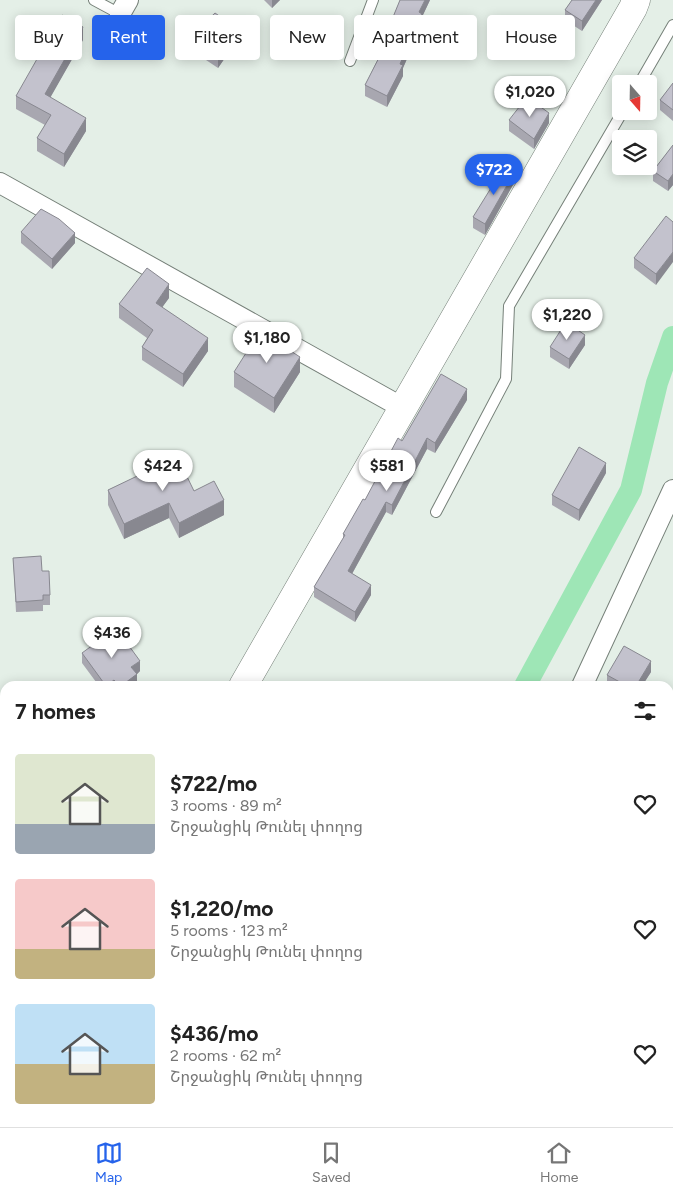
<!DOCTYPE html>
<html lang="en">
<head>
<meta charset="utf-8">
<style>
	body { margin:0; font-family:Figtree,"Noto Sans Armenian",sans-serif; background:#f2f2f2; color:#222; height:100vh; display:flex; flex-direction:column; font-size:19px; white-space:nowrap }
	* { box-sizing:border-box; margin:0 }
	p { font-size:16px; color:#767676 }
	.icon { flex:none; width:28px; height:28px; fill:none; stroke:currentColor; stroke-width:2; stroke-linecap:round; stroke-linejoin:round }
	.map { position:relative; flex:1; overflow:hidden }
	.side { position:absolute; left:0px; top:681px; width:674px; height:446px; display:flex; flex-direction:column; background:#fff; border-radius:15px 15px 0 0; box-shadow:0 2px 12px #0003 }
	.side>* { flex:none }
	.guide { position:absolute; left:15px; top:15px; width:644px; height:45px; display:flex; gap:10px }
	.needle { width:32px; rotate:160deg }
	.tools { position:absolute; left:612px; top:75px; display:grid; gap:10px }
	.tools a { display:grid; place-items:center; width:45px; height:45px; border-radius:5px; background:#fff; box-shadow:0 2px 12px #0003; font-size:25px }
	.price { position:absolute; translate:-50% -42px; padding:0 11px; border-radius:18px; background:#fff; color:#222; font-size:16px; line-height:32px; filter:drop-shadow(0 1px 2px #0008) }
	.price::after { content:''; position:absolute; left:50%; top:30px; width:15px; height:11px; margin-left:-8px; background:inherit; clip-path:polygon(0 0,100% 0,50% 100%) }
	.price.selected { background:#2563eb; color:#fff }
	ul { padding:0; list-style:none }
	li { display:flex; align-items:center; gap:15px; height:125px; padding:0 15px }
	li span { display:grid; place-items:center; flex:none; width:140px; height:100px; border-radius:5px; color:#555 }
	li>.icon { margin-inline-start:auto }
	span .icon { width:60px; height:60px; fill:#fffc; stroke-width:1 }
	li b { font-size:21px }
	h2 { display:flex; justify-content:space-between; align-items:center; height:60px; padding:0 15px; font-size:21px }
	.pill { padding:0 18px; border-radius:5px; background:#fff; box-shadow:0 2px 12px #0003; font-size:18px; line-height:45px }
	.pill.selected { background:#2563eb; color:#fff }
	.tabs { display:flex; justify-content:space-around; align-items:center; height:70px; border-top:1px solid #e0e0e0; background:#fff; font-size:14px; color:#767676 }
	.tabs a { display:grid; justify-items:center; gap:2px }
	.tabs .selected { color:#2563eb }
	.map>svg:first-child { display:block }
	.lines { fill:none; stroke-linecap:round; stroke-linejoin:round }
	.canal { stroke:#9ee6b6; stroke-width:22 }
	.lane-casing { stroke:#768079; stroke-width:12 }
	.street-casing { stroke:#768079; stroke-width:22 }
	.secondary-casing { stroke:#768079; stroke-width:29 }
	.lane { stroke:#fff; stroke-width:10 }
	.street { stroke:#fff; stroke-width:20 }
	.secondary { stroke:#fff; stroke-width:28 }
	.wall { fill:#a8a7b0 }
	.shaded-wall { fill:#888890 }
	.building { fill:#c3c2cd; stroke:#888890 }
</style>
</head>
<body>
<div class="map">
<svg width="673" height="1127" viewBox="0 0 673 1127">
	<rect width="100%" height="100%" fill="#e4efe7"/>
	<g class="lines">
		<path class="canal" d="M 525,686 L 631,490 L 657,383 L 673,337
			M 280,1127 L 280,1122"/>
		<g class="lane-casing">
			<path id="lane" d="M 94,0 L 120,14
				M 350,61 L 373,0
				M 639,84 L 673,25
				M 436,512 L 506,379 L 509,306 L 623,111
				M 0,1117 L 5,1109"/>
		</g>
		<g class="street-casing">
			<path id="street" d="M 120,14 L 128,0
				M 0,183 L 403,408
				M 582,686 L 673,490
				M 328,1127 L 329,1122"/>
		</g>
		<g class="secondary-casing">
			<path id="secondary" d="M 243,686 L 633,8 L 636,0
				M 669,1103 L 673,1098
				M 60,1122 L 60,1127
				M 651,1127 L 654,1122"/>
		</g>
		<use href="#lane" class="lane"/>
		<use href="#street" class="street"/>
		<use href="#secondary" class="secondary"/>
	</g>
	<path class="wall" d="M 264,0 L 280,0 L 272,8 Z
		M 400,0 L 430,0 L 422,17 L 422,24 L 403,68 L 403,76 L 387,107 L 365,96 L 365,85 L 384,47 L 384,39 Z
		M 572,0 L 602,0 L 582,31 L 565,20 L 565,10 Z
		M 238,39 L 218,68 L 191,50 L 191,40 Z
		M 83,40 L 50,97 L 86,131 L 64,167 L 37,151 L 37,138 L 45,125 L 16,109 L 16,96 Z
		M 673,83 L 673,121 L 660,110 L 660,100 Z
		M 509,120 L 549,123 L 534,149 L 509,131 Z
		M 673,145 L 673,185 L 668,191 L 653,181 L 653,171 Z
		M 514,183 L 485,235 L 473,228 L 473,217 Z
		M 673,222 L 656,285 L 634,268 L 634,258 Z
		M 21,232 L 75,243 L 52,269 L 21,243 Z
		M 169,298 L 162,307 L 208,351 L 183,387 L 142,360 L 142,347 L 147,338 L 119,318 L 119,304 Z
		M 585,345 L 569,369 L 550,357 L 550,347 Z
		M 234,372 L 300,372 L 274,413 L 234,387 Z
		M 467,400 L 435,453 L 427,449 L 392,515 L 386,512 L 352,574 L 371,595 L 355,622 L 314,597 L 314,587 L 343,540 L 343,534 L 365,500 L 402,441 Z
		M 151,463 L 194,491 L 224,515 L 179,538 L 169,518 L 124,539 L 108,505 L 108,490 L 151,470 Z
		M 606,473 L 579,521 L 552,505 L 552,495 Z
		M 13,558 L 42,571 L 50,595 L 50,605 L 43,605 L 43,611 L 16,612 Z
		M 82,653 L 140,671 L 137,674 L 137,684 L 134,686 L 99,686 L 82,663 Z
		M 651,672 L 642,686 L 609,686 L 607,685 L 607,675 Z
		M 673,943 L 673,958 L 671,957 L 671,947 Z
		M 588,1122 L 627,1122 L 624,1127 L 588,1127 Z"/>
	<path class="shaded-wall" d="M 272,0 L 280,0 L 272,8 Z
		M 425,0 L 430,0 L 422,17 L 422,24 L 403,68 L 403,76 L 387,107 L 387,96 L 400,64 L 419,12 Z
		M 596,0 L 602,0 L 582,31 L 582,21 Z
		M 83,27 L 83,40 L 45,107 L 45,94 Z
		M 238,29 L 238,39 L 218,68 L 218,58 Z
		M 549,113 L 549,123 L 534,149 L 534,139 Z
		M 86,118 L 86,131 L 64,167 L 64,154 Z
		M 514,173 L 514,183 L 485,235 L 485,224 Z
		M 673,174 L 673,185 L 668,191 L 668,181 Z
		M 75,233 L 75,243 L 52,269 L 52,259 Z
		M 673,252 L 673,262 L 656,285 L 656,274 Z
		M 169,284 L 169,298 L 156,316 L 156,303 Z
		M 585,335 L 585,345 L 569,369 L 569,359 Z
		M 208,338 L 208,351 L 183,387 L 183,374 Z
		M 300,357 L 300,372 L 274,413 L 274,398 Z
		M 467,389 L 467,400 L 435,453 L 435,443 Z
		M 427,438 L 427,449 L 392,515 L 392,505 Z
		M 606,463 L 606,473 L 579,521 L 579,510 Z
		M 224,500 L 224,515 L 179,538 L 179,523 Z
		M 386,502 L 386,512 L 348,581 L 348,571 Z
		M 169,503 L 169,518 L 124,539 L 124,524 Z
		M 371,585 L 371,595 L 355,622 L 355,612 Z
		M 140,661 L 140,671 L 137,674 L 137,684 L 134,686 L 121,686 L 131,667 Z
		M 651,661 L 651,672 L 642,686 L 636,686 Z
		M 114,680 L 114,686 L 106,686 Z
		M 673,795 L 673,805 L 669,811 L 669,801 Z
		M 618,1122 L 627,1122 L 624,1127 L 615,1127 Z"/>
	<path class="building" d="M 400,0 L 425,0 L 419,12 L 422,14 L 400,64 L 403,65 L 387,96 L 365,85 L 388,40 L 384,39 Z
		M 572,0 L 596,0 L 582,21 L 565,10 Z
		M 215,13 L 238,29 L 218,58 L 191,40 L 197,30 Z
		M 62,15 L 83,27 L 45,94 L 86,118 L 64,154 L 37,138 L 51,115 L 16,96 Z
		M 673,83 L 673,110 L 660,100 Z
		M 527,97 L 549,113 L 534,139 L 509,120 Z
		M 673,145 L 673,174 L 668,181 L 653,171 Z
		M 504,167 L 514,173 L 485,224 L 473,217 Z
		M 41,209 L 59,219 L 75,233 L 52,259 L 21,232 Z
		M 666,216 L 673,222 L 673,252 L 656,274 L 634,258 Z
		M 147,268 L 169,284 L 156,303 L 208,338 L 183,374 L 142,347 L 153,330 L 119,304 Z
		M 566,322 L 585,335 L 569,359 L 550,347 Z
		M 260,331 L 300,357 L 274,398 L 234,372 Z
		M 441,374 L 467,389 L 435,443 L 427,438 L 392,505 L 386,502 L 348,571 L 371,585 L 355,612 L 314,587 L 345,535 L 343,534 L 363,499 L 365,500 L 398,438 L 402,441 Z
		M 579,447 L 606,463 L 579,510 L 552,495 Z
		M 175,452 L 194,491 L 214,481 L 224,500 L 179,523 L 169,503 L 124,524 L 108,490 L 154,468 L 151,463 Z
		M 41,556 L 42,571 L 49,571 L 50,595 L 43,595 L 43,600 L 16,602 L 13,558 Z
		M 116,628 L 140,661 L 131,667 L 137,674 L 121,686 L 120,686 L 114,680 L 106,686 L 82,653 Z
		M 624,646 L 651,661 L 636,686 L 627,686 L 607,675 Z
		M 673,729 L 673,795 L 669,801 L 669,736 Z
		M 594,1122 L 618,1122 L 615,1127 L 602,1127 Z"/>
</svg>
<div class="tools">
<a><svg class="needle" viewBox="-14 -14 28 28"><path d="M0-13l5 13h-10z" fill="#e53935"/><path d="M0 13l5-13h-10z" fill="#767676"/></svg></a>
<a><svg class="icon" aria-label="layers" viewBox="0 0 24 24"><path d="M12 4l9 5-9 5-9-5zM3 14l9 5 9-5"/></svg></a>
</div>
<b class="price" style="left:530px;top:118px">$1,020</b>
<b class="price selected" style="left:494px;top:196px">$722</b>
<b class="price" style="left:567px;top:341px">$1,220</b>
<b class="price" style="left:267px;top:364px">$1,180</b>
<b class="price" style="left:163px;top:492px">$424</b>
<b class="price" style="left:387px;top:492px">$581</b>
<b class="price" style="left:112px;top:659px">$436</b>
<div class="guide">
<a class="pill">Buy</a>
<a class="pill selected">Rent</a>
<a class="pill">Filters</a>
<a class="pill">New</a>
<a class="pill">Apartment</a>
<a class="pill">House</a>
</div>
<section class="side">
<h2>7 homes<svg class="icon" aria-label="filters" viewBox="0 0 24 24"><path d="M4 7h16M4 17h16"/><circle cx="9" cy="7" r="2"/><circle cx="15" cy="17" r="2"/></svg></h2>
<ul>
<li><span style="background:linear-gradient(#dfe7d0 70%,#9aa5b1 0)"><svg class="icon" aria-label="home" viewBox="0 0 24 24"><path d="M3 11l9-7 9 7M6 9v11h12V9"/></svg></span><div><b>$722/mo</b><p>3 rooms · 89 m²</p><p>Շրջանցիկ Թունել փողոց</p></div><svg class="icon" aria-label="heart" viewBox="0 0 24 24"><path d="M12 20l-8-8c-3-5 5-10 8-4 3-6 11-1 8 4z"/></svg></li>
<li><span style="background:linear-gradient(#f6c9c9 70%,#c2b280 0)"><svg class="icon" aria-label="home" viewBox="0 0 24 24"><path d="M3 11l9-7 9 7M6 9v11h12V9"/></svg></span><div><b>$1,220/mo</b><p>5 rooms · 123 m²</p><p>Շրջանցիկ Թունել փողոց</p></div><svg class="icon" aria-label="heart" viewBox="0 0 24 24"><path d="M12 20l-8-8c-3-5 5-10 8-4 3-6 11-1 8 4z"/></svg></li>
<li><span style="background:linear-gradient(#bfe0f5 60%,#c2b280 0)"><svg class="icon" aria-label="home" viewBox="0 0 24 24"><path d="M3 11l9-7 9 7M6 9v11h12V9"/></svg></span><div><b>$436/mo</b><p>2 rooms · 62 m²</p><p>Շրջանցիկ Թունել փողոց</p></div><svg class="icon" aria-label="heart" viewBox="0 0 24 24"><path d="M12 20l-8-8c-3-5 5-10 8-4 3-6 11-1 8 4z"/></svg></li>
</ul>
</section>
</div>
<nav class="tabs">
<a class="selected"><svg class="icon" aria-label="map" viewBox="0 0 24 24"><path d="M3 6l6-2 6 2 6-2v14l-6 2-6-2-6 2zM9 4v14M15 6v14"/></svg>Map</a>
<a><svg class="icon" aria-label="saved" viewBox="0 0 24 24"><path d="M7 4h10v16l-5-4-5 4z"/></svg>Saved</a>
<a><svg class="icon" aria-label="home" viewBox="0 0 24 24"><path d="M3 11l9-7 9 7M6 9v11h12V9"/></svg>Home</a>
</nav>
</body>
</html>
